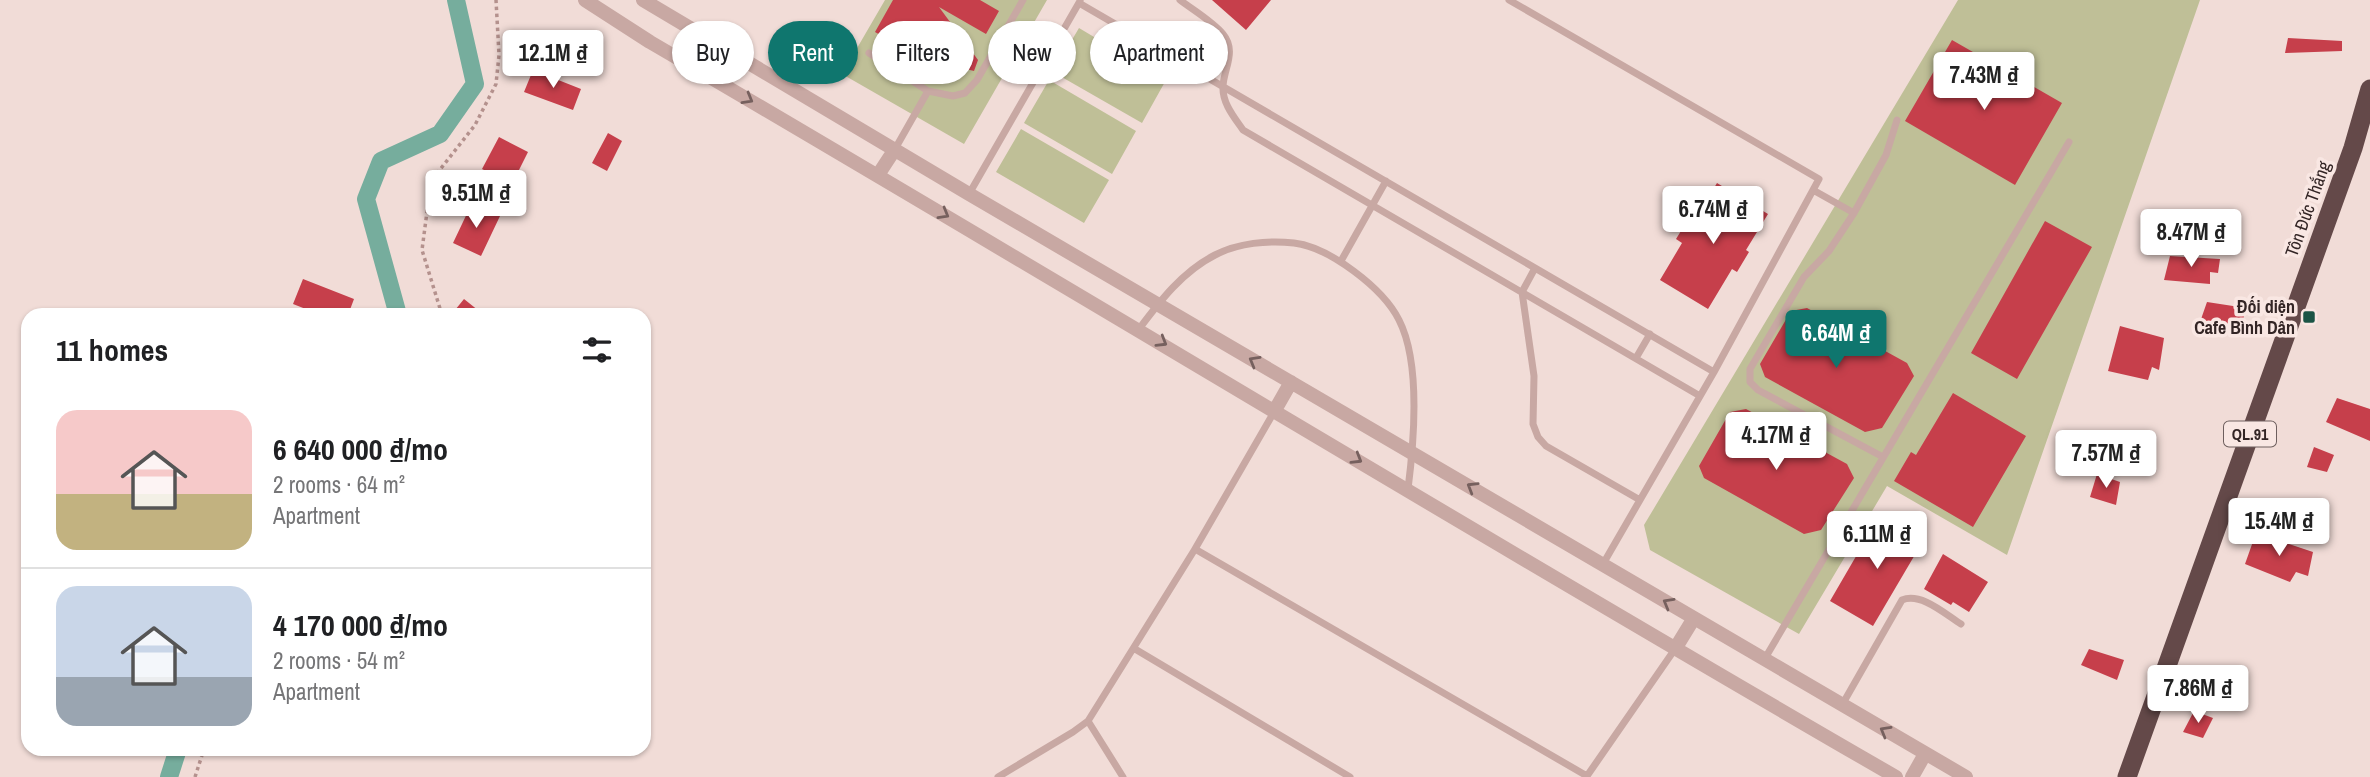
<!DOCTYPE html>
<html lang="en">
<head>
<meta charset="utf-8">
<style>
	body { margin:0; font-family:"Archivo Narrow",sans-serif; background:#f2f2f2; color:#202124; height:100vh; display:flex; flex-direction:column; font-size:26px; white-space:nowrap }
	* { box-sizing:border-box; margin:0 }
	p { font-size:23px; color:#757577 }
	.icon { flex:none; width:38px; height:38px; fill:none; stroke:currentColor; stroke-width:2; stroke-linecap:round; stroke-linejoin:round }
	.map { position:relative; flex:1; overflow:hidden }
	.side { position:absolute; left:21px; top:308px; width:630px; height:448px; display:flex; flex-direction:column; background:#fff; border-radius:21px; box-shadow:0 2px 5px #0004 }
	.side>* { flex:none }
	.hud { position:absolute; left:672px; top:21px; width:665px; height:63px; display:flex; gap:14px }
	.price { position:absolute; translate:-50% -60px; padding:0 16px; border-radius:7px; background:#fff; color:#222; font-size:23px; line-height:46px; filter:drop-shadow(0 2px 4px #0008) }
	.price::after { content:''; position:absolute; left:50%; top:42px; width:21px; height:16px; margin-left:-10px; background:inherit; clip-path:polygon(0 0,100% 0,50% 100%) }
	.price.selected { background:#0f766e; color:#fff }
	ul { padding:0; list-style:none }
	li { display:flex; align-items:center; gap:21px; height:175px; padding:0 35px }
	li+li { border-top:2px solid #e0e0e0 }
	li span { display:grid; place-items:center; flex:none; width:196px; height:140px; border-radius:21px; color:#555 }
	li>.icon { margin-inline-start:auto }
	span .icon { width:84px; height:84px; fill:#fffc; stroke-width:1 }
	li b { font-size:30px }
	h2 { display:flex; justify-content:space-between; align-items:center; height:84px; padding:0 35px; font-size:30px }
	.pill { padding:0 24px; border-radius:32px; background:#fff; box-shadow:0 2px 5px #0004; font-size:24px; line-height:63px }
	.pill.selected { background:#0f766e; color:#fff }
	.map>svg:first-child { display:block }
	.green { fill:#bfbf97 }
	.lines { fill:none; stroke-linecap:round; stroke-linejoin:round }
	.canal { stroke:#76ad9d; stroke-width:18 }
	.building { fill:#c63f4b }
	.path { stroke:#b4918d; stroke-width:3.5; stroke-dasharray:3.5 3.5; stroke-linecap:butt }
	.service { stroke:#c8a8a3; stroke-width:7 }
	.minor { stroke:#c8a8a3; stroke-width:14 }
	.trunk { stroke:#644949; stroke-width:19 }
	.oneway { stroke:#76605e }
	.poi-dot { fill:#1b5445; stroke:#f9e7e3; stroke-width:2.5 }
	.labels { text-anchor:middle; stroke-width:7; stroke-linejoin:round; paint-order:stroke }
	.shield { fill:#f9e7e3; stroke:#6e5f5e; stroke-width:2 }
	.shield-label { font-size:16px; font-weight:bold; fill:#332525 }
	.street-label { font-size:18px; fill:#332525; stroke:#f9e7e3 }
	.poi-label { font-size:18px; font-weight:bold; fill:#332525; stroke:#f9e7e3; text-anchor:end }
</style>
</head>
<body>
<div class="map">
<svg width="2370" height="777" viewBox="0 0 2370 777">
	<rect width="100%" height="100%" fill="#f1dcd7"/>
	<path class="green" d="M 885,0 L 1047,0 L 964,144 L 842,74 Z
		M 1958,0 L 2200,0 L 2007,555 L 1887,486 L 1799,634 L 1650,550 L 1644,525 Z
		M 1079,28 L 1166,80 L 1142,123 L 1053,72 Z
		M 1049,80 L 1136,131 L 1112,174 L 1024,123 Z
		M 1021,129 L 1109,180 L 1084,223 L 996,172 Z"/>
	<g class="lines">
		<path class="canal" d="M 398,315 L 366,199 L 381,161 L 440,134 L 475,84 L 456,0
			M 169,777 L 178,749"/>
	</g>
	<path class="building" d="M 893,0 L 980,0 L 999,11 L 986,34 L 939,7 L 978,60 L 974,71 L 966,69 L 957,78 L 875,32 Z
		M 1212,0 L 1271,0 L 1246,30 Z
		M 2288,38 L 2342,41 L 2342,51 L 2285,53 Z
		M 1952,40 L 2062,103 L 2015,185 L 1905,121 Z
		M 533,70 L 581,89 L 573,110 L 524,92 Z
		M 608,133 L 622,141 L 607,171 L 592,163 Z
		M 499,137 L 528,152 L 512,184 L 482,169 Z
		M 1717,183 L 1768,214 L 1746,250 L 1749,252 L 1737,272 L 1732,269 L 1708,309 L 1660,280 L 1682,243 L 1676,239 L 1689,218 L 1694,221 Z
		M 472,203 L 500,216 L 481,256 L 453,243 Z
		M 2045,221 L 2092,247 L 2017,379 L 1971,353 Z
		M 2170,256 L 2220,259 L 2218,273 L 2210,272 L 2210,284 L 2164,280 Z
		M 303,279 L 354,299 L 348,315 L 321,315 L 293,304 Z
		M 464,299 L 484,315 L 451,315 Z
		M 2207,302 L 2246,308 L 2240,331 L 2200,322 Z
		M 1807,308 L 1907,363 L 1914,376 L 1882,428 L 1865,432 L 1765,377 L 1760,364 L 1791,311 Z
		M 2120,326 L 2164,338 L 2159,370 L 2152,367 L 2148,380 L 2108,371 Z
		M 1953,393 L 2026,436 L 1973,527 L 1894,481 L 1911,452 L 1916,455 Z
		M 2337,398 L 2370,409 L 2370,441 L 2326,422 Z
		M 1746,409 L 1847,464 L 1854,478 L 1821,530 L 1804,534 L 1704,478 L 1699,466 L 1730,412 Z
		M 2314,447 L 2334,455 L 2327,472 L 2307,467 Z
		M 2097,474 L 2120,482 L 2116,505 L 2090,497 Z
		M 1880,515 L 1923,541 L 1873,626 L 1830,601 Z
		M 2256,533 L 2313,552 L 2308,576 L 2296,572 L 2290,582 L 2245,564 Z
		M 1943,554 L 1988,582 L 1969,612 L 1953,602 L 1951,605 L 1924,589 Z
		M 2089,649 L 2124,660 L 2117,680 L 2081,665 Z
		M 2194,711 L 2213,718 L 2203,738 L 2183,732 Z"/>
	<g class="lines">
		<path class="path" d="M 442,315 L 422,250 L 431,181 L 475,125 L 496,84 L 499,55 L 496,0
			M 195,777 L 204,749"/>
		<path class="service" d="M 1180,0 C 1193,10 1212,21 1223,34 C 1237,51 1224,68 1223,86 C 1222,103 1234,117 1243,130 L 1700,396
			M 1509,0 L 1819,179 L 1714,372 L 1603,564
			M 1079,3 L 1714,372
			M 869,53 L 928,91 L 953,96 L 965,93 L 977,80 L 1023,0
			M 895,149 L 928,91
			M 1813,190 L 1854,213
			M 969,194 L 1080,1
			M 1341,261 L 1386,181
			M 1535,268 L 1522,292 L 1534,376 L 1533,424 L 1538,437 L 1546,446 L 1640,500
			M 1139,329 C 1160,301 1183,271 1215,255 C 1238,243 1268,240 1294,243 C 1329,247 1383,288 1399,320 C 1421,363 1414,442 1408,489
			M 1636,358 L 1650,334
			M 1274,412 L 1195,549 L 1587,776 L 1675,649
			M 1883,457 L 1758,390 L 1750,382 L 1750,369 L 1804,277 L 1829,251 L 1854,213 L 1886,155 L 1897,120
			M 1135,649 L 1350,777
			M 1764,660 L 2069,142
			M 1842,705 L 1902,600 C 1921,592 1945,614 1961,624
			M 998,777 L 1073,732 L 1088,721
			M 1123,777 L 1088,721 L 1195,549"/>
		<path class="minor" d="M 585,0 L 650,42 C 1066,285 1478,536 1896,777
			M 643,0 L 969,194 L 1966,777
			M 878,175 L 895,149
			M 1275,410 L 1291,382
			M 1675,649 L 1694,618
			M 1912,777 L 1925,754"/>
		<path class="trunk" d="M 2127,777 L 2353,148 L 2370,89"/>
	</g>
	<defs><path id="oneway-chevron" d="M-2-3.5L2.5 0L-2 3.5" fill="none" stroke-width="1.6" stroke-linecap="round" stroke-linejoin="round" transform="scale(1.75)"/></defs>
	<g class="oneway">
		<use href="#oneway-chevron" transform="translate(748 99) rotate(30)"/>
		<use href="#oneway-chevron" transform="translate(944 214) rotate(30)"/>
		<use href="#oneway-chevron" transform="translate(1162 342) rotate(31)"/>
		<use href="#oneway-chevron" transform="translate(1254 361) rotate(-150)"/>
		<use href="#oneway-chevron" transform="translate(1357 459) rotate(31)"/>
		<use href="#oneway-chevron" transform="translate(1472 487) rotate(-149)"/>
		<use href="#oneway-chevron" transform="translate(1668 603) rotate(-150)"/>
		<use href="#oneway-chevron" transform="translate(1885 731) rotate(-150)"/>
	</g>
	<rect class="poi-dot" x="2302" y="310" width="14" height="14" rx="3.5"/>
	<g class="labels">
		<rect class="shield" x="2224" y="421.5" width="52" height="25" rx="5"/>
		<g class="shield-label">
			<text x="2250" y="440">QL.91</text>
		</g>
		<g class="street-label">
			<text transform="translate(2308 209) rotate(-70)" y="6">Tôn Đức Thắng</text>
		</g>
		<g class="poi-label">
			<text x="2295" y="313">Đối diện<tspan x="2295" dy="21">Cafe Bình Dân</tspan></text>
		</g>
	</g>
</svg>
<b class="price" style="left:553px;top:90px">12.1M ₫</b>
<b class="price" style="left:1984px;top:112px">7.43M ₫</b>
<b class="price" style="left:476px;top:230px">9.51M ₫</b>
<b class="price" style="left:1713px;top:246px">6.74M ₫</b>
<b class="price" style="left:2191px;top:269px">8.47M ₫</b>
<b class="price selected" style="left:1836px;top:370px">6.64M ₫</b>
<b class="price" style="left:1776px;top:472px">4.17M ₫</b>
<b class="price" style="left:2106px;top:490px">7.57M ₫</b>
<b class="price" style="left:2279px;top:558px">15.4M ₫</b>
<b class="price" style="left:1877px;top:571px">6.11M ₫</b>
<b class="price" style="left:2198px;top:725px">7.86M ₫</b>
<div class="hud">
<a class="pill">Buy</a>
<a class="pill selected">Rent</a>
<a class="pill">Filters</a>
<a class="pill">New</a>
<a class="pill">Apartment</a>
</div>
<section class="side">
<h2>11 homes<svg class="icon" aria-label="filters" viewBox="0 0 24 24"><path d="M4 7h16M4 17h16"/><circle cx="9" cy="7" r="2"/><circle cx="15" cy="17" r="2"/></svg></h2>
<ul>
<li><span style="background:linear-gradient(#f6c9c9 60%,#c2b280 0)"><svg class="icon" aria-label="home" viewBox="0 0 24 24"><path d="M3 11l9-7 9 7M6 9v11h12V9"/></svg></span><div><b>6 640 000 ₫/mo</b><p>2 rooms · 64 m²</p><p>Apartment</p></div></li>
<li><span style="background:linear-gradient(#c9d6e8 65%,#9aa5b1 0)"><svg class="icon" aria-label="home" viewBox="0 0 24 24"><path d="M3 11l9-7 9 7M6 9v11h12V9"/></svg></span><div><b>4 170 000 ₫/mo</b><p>2 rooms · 54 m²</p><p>Apartment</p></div></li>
</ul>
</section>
</div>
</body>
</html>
